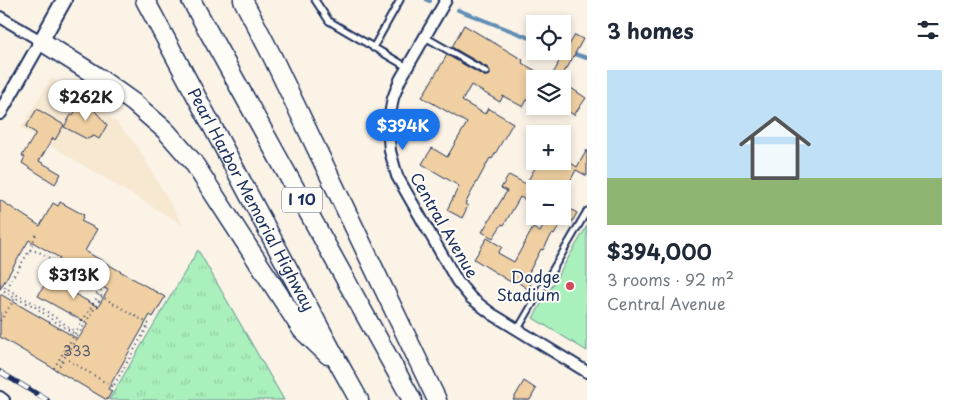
<!DOCTYPE html>
<html lang="en">
<head>
<meta charset="utf-8">
<style>
	body { margin:0; font-family:"Playpen Sans",sans-serif; background:#f6f6f7; color:#1f2937; height:100vh; display:flex; flex-direction:column; font-size:19px; white-space:nowrap }
	* { box-sizing:border-box; margin:0 }
	p { font-size:16px; color:#747a83 }
	.icon { flex:none; width:28px; height:28px; fill:none; stroke:currentColor; stroke-width:2; stroke-linecap:round; stroke-linejoin:round }
	.map { position:relative; flex:1; overflow:hidden }
	.panel { display:flex; flex-direction:column; background:#fff; width:375px }
	.panel>* { flex:none }
	.buttons { position:absolute; left:526px; top:15px; display:grid; gap:10px }
	.buttons a { display:grid; place-items:center; width:45px; height:45px; border-radius:0px; background:#fff; box-shadow:0 2px 8px #0003; font-size:25px }
	.price { position:absolute; translate:-50% -42px; padding:0 11px; border-radius:18px; background:#fff; color:#222; font-size:16px; line-height:32px; filter:drop-shadow(0 1px 2px #0008) }
	.price::after { content:''; position:absolute; left:50%; top:30px; width:15px; height:11px; margin-left:-8px; background:inherit; clip-path:polygon(0 0,100% 0,50% 100%) }
	.price.on { background:#1a73e8; color:#fff }
	ul { padding:0; list-style:none }
	li { display:grid; align-content:center; gap:10px; height:265px; padding:0 20px }
	li+li { border-top:1px solid #e0e1e3 }
	li span { display:grid; place-items:center; height:155px; border-radius:0px; color:#555 }
	li>.icon { margin-inline-start:auto }
	span .icon { width:90px; height:90px; fill:#fffc; stroke-width:1 }
	li b { font-size:21px }
	h2 { display:flex; justify-content:space-between; align-items:center; height:60px; padding:0 20px; font-size:21px }
	main { display:flex; flex:1; min-height:0 }
	.map>svg:first-child { display:block }
	.built { fill:#f7e8d2 }
	.grass { fill:url(#grass-tufts); stroke:#62908d }
	.pitch { fill:#aaf0bc; stroke:#62908d }
	.lines { fill:none; stroke-linecap:round; stroke-linejoin:round }
	.stream { stroke:#618db5; stroke-width:4 }
	.building { fill:#f0d0a2; stroke:#1b2f5e; fill-rule:evenodd }
	.service-casing { stroke:#1b2f5e; stroke-width:9 }
	.minor-casing { stroke:#1b2f5e; stroke-width:14 }
	.tertiary-casing { stroke:#1b2f5e; stroke-width:16 }
	.secondary-casing { stroke:#1b2f5e; stroke-width:18 }
	.motorway-casing { stroke:#1b2f5e; stroke-width:21 }
	.path { stroke:#1b2f5e; stroke-width:2; stroke-dasharray:1 4; stroke-linecap:butt }
	.service { stroke:#fdfcf7; stroke-width:5 }
	.minor { stroke:#fdfcf7; stroke-width:10 }
	.tertiary { stroke:#fdfcf7; stroke-width:12 }
	.secondary { stroke:#fdfcf7; stroke-width:14 }
	.motorway { stroke:#fdfcf7; stroke-width:18 }
	.rail-casing { stroke:#1b2f5e; stroke-width:5.5 }
	.rail { stroke:#fdfcf7; stroke-width:4; stroke-dasharray:11; stroke-linecap:butt }
	.poi-dot { fill:#d1495b; stroke:#fdfcf7; stroke-width:2 }
	.labels { text-anchor:middle; stroke-width:4; stroke-linejoin:round; paint-order:stroke }
	.number-label { font-size:14px; fill:#50576f }
	.shield { fill:#fdfcf7; stroke:#5f6c8c; stroke-width:1 }
	.shield-label { font-size:15px; font-weight:bold; fill:#1b2f5e }
	.street-label { font-size:16px; fill:#1b2f5e; stroke:#fdfcf7 }
	.poi-label { font-size:16px; fill:#1b2f5e; stroke:#fdfcf7; text-anchor:end }
</style>
</head>
<body>
<main>
<div class="map">
<svg width="587" height="400" viewBox="0 0 587 400">
	<defs>
		<pattern id="grass-tufts" width="24" height="20" patternUnits="userSpaceOnUse" patternTransform="scale(1.25)"><rect width="24" height="20" fill="#aaf0bc"/><path d="M3 7l-1-3M5 7V3M7 7l1-3M15 17l-1-3M17 17v-4M19 17l1-3" fill="none" stroke="#92cea4"/></pattern>
	</defs>
	<rect width="100%" height="100%" fill="#faf3e6"/>
	<filter id="ink" filterUnits="userSpaceOnUse"><feTurbulence type="fractalNoise" baseFrequency=".02" numOctaves="2"/><feDisplacementMap in="SourceGraphic" scale="10" xChannelSelector="R" yChannelSelector="G"/><feConvolveMatrix kernelMatrix="1 2 1 2 8 2 1 2 1" color-interpolation-filters="sRGB"/></filter>
	<g filter="url(#ink)">
		<path class="built" d="M 51,78 L 92,102 L 116,122 L 137,146 L 183,225 L 21,128 Z"/>
		<path class="grass" d="M 198,250 L 284,400 L 109,400 Z"/>
		<path class="pitch" d="M 587,226 L 587,351 L 533,318 Z"/>
		<g class="lines">
			<path class="stream" d="M 427,0 L 430,1
				M 458,10 L 535,40
				M 562,50 L 587,58"/>
		</g>
		<path class="building" d="M 464,25 L 523,60 L 522,63 L 550,79 L 535,79 L 535,86 L 523,107 L 503,96 L 500,102 L 471,85 L 462,101 L 485,114 L 488,108 L 513,123 L 492,159 L 490,158 L 465,204 L 468,206 L 462,218 L 447,210 L 459,186 L 422,164 L 432,148 L 447,157 L 467,123 L 422,97 L 447,55 L 484,76 L 486,76 L 490,75 L 490,72 L 488,68 L 452,47 Z
			M 575,35 L 583,39 L 566,70 L 565,69 L 559,79 L 552,75 L 558,65 L 557,65 Z
			M 562,82 L 586,98 L 574,115 L 562,107 Z
			M 81,101 L 91,106 L 107,125 L 99,139 L 94,136 L 87,139 L 64,127 L 71,115 L 73,115 Z
			M 37,109 L 64,125 L 55,140 L 53,138 L 39,161 L 61,174 L 55,184 L 22,163 L 25,157 L 22,156 L 36,133 L 26,127 Z
			M 587,150 L 587,176 L 576,170 L 566,189 L 541,189 L 538,187 L 537,189 L 535,189 L 535,192 L 529,202 L 520,197 L 504,225 L 502,224 L 493,238 L 482,232 L 507,191 L 501,188 L 509,175 L 526,184 L 539,161 L 568,161 L 577,167 Z
			M 0,200 L 40,226 L 53,203 L 58,206 L 60,202 L 84,215 L 81,221 L 97,229 L 85,251 L 165,297 L 153,317 L 150,315 L 108,389 L 112,391 L 107,400 L 0,337 L 0,294 L 78,339 L 88,324 L 38,296 L 60,258 L 29,240 L 0,289 ZM 71,265 L 97,281 L 95,283 L 108,290 L 98,307 L 59,285 Z
			M 562,204 L 577,213 L 570,225 L 562,220 L 554,235 L 552,234 L 543,250 L 541,249 L 528,274 L 534,278 L 528,289 L 516,281 L 514,283 L 509,281 L 474,259 L 487,238 L 502,247 L 498,253 L 514,262 L 533,228 L 540,232 L 549,216 L 562,216 Z
			M 524,381 L 536,389 L 530,400 L 513,400 Z"/>
		<g class="lines">
			<g class="service-casing">
				<path id="service" d="M 315,0 L 329,21 L 407,67
					M 425,37 L 486,72
					M 373,48 L 400,0
					M 518,329 L 587,211"/>
			</g>
			<g class="minor-casing">
				<path id="minor" d="M 446,0 L 400,80 L 393,98 L 388,126 L 390,151 L 397,176 L 457,281 L 471,298 L 492,314 L 587,372
					M 0,17 L 41,41
					M 0,397 L 4,400"/>
			</g>
			<g class="tertiary-casing">
				<path id="tertiary" d="M 0,113 L 41,41"/>
			</g>
			<g class="secondary-casing">
				<path id="secondary" d="M 41,41 L 64,0"/>
			</g>
			<g class="motorway-casing">
				<g id="motorway">
					<path id="s1" d="M 145,0 L 340,366 L 359,400"/>
					<path d="M 191,0 L 412,400"/>
					<path d="M 243,0 L 272,56 L 437,400"/>
					<path d="M 41,41 L 95,75 L 134,103 L 165,130 L 193,162 L 302,330 L 328,355"/>
				</g>
			</g>
			<path class="path" d="M 30,250 L 39,252 L 56,262 L 66,272 L 99,295 L 149,324 L 113,387 L 65,358
				M 0,284 L 17,295 L 36,304 L 76,332
				M 0,288 L 15,298 L 34,306 L 51,319 L 78,336
				M 6,288 L 30,250 L 36,234
				M 0,321 L 16,297
				M 54,368 L 102,289
				M 57,370 L 102,296"/>
			<use href="#service" class="service"/>
			<use href="#minor" class="minor"/>
			<use href="#tertiary" class="tertiary"/>
			<use href="#secondary" class="secondary"/>
			<use href="#motorway" class="motorway"/>
			<g class="rail-casing">
				<path id="rail" d="M 0,372 L 47,400"/>
			</g>
			<use href="#rail" class="rail"/>
		</g>
	</g>
	<circle class="poi-dot" cx="570" cy="286" r="5"/>
	<g class="labels">
		<g class="number-label">
			<text x="77" y="356">333</text>
		</g>
		<rect class="shield" x="282" y="187.5" width="40" height="25" rx="4"/>
		<g class="shield-label">
			<text x="302" y="205">I 10</text>
		</g>
		<g class="street-label">
			<text dy="6" stroke="none"><textPath href="#s1" startOffset="226">Pearl Harbor Memorial Highway</textPath></text>
			<text transform="translate(444 225) rotate(60)" y="6">Central Avenue</text>
		</g>
		<g class="poi-label">
			<text x="560" y="283">Dodge<tspan x="560" dy="18">Stadium</tspan></text>
		</g>
	</g>
</svg>
<div class="buttons">
<a><svg class="icon" aria-label="locate" viewBox="0 0 24 24"><circle cx="12" cy="12" r="6"/><path d="M12 2v4M12 18v4M2 12h4M18 12h4"/></svg></a>
<a><svg class="icon" aria-label="layers" viewBox="0 0 24 24"><path d="M12 4l9 5-9 5-9-5zM3 14l9 5 9-5"/></svg></a>
<a>+</a>
<a>−</a>
</div>
<b class="price" style="left:86px;top:122px">$262K</b>
<b class="price on" style="left:403px;top:151px">$394K</b>
<b class="price" style="left:74px;top:300px">$313K</b>
</div>
<section class="panel">
<h2>3 homes<svg class="icon" aria-label="filters" viewBox="0 0 24 24"><path d="M4 7h16M4 17h16"/><circle cx="9" cy="7" r="2"/><circle cx="15" cy="17" r="2"/></svg></h2>
<ul>
<li><span style="background:linear-gradient(#bfe0f5 70%,#8fb573 0)"><svg class="icon" aria-label="home" viewBox="0 0 24 24"><path d="M3 11l9-7 9 7M6 9v11h12V9"/></svg></span><div><b>$394,000</b><p>3 rooms · 92 m²</p><p>Central Avenue</p></div></li>
</ul>
</section>
</main>
</body>
</html>
